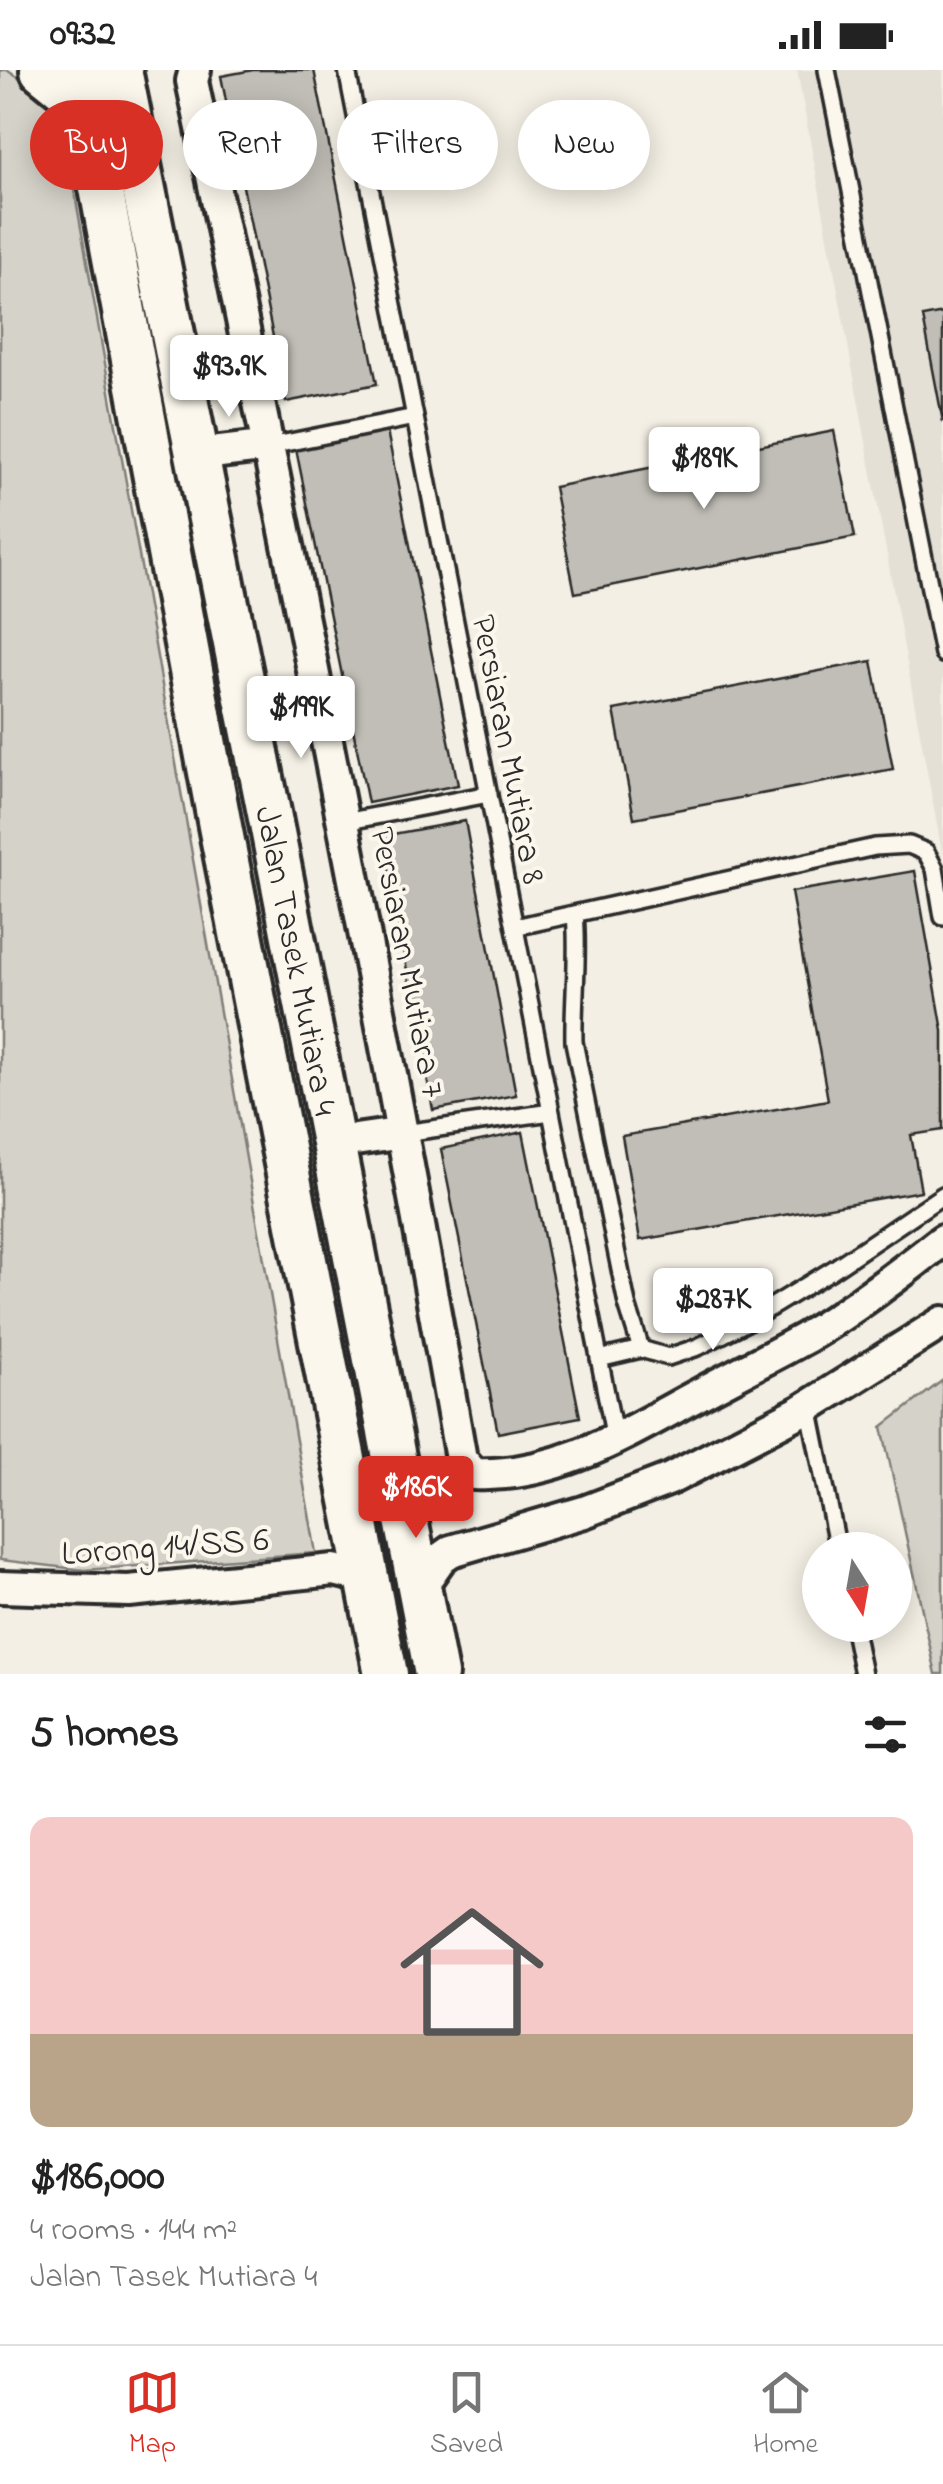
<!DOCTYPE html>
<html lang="en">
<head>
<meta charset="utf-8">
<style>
	body { margin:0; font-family:"Indie Flower",sans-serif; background:#f6f6f6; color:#222; height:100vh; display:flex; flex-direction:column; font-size:38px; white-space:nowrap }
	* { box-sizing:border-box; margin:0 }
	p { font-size:32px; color:#767676 }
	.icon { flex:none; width:55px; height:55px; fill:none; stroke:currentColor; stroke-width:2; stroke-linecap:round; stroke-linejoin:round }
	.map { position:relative; height:1604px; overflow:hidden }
	.side { display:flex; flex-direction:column; background:#fff; flex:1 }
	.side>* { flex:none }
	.guide { position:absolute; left:30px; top:30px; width:885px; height:90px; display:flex; gap:20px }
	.needle { width:65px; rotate:169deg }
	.controls { position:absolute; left:802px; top:1462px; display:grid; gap:20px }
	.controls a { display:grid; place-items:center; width:110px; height:110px; border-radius:50%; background:#fff; box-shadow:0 5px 25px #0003; font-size:50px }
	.price { position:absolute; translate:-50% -85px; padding:0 22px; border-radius:10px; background:#fff; color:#222; font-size:32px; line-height:65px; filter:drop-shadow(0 2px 5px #0008) }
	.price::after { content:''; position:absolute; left:50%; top:60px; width:30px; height:22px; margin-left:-15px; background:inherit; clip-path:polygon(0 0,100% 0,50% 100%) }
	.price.on { background:#d93025; color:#fff }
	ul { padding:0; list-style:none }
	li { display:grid; align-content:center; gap:20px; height:530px; padding:0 30px }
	li span { display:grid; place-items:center; height:310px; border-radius:20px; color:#555 }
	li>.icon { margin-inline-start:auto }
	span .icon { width:180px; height:180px; fill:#fffc; stroke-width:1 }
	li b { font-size:42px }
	h2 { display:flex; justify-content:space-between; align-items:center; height:120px; padding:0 30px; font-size:42px }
	.pill { padding:0 35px; border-radius:45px; background:#fff; box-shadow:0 5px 25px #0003; font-size:35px; line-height:90px }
	.pill.on { background:#d93025; color:#fff }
	.status { display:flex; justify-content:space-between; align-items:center; height:70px; padding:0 50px; background:#fff; direction:ltr }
	.status svg { height:28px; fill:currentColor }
	.menu { display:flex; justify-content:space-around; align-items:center; height:140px; border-top:2px solid #e0e0e0; background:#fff; font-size:28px; color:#767676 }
	.menu a { display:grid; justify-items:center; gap:5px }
	.menu .on { color:#d93025 }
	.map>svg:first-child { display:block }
	.built { fill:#e4e0d6 }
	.green { fill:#d5d2c9; stroke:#807e7a; stroke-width:2.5 }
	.building { fill:#c0beb6; stroke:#2b2b2b; stroke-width:2.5 }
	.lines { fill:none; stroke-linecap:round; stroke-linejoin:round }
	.lane-casing { stroke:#2b2b2b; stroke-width:22 }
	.street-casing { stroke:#2b2b2b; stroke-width:38 }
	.secondary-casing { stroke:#2b2b2b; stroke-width:50 }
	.lane { stroke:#fbf7ec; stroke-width:15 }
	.street { stroke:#fbf7ec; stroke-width:30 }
	.secondary { stroke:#fbf7ec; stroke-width:42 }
	.labels { text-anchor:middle; stroke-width:8; stroke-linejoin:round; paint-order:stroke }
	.street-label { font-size:35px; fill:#2b2b2b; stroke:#fbf7ec }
</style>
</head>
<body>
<div class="status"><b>09:32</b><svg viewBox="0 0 49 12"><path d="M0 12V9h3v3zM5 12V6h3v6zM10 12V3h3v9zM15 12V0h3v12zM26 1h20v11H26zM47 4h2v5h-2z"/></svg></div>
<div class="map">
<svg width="943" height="1604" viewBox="0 0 943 1604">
	<rect width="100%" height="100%" fill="#f3efe4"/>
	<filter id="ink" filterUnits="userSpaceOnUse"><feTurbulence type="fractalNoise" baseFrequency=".01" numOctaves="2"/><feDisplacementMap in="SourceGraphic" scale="20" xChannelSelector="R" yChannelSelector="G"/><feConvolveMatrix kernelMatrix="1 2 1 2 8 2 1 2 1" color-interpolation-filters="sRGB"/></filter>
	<g filter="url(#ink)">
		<path class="built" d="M 797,0 L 943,0 L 943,787 L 937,755 Z"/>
		<path class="green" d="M 0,0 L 8,0 L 59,34 L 316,1483 L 84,1500 L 0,1490 Z
			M 943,1310 L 943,1604 L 936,1604 L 882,1357 Z"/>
		<path class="building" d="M 253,0 L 314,0 L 377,314 L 286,332 L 221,6 Z
			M 943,243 L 943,352 L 923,247 Z
			M 387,361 L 458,715 L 368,733 L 296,379 Z
			M 834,361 L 855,467 L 575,523 L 554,417 Z
			M 872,591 L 893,699 L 634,748 L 614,640 Z
			M 465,751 L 516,1025 L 433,1040 L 382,766 Z
			M 915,801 L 943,961 L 943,1060 L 911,1065 L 921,1121 L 640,1170 L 622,1066 L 828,1030 L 791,822 Z
			M 523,1062 L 580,1347 L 498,1363 L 441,1079 Z"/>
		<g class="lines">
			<g class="lane-casing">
				<path id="lane" d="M 347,0 L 615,1369
					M 827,0 L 943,584
					M 270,376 L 415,347
					M 344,752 L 489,724
					M 575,844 C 579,887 573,929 574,972 L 627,1234 L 641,1279 L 668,1287 L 698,1277 L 745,1253 L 832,1200 L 943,1125
					M 515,857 L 875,777 L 909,775 L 926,782 L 935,799 L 943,847
					M 404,1063 L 551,1042
					M 599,1289 L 641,1279
					M 809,1336 L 838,1480
					M 853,1555 L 863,1604"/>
			</g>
			<g class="street-casing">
				<path id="street" d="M 195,0 L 192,11 C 289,469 380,928 461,1389 L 474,1404 C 556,1408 627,1363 696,1326 C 732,1306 769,1288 805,1268 C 854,1239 898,1205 943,1170
					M 195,385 L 270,376
					M 334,1073 L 404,1063
					M 0,1517 L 129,1521 L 334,1500 L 367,1508
					M 420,1518 L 441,1488 L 451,1481 L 584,1442 L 670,1409 L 801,1341 L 943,1252"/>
			</g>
			<g class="secondary-casing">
				<g id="secondary">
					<path d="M 42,0 L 84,34"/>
					<path d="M 79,0 L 220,756 L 386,1604"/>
					<path id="s1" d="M 120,0 L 270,748 L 436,1604"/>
				</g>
			</g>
			<use href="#lane" class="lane"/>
			<use href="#street" class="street"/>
			<use href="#secondary" class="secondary"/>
		</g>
	</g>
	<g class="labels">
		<g class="street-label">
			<text transform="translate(510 679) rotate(79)" y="12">Persiaran Mutiara 8</text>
			<text dy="12" stroke="none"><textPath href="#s1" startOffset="908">Jalan Tasek Mutiara 4</textPath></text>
			<text transform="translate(409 892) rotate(79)" y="12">Persiaran Mutiara 7</text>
			<text transform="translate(165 1475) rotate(-4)" y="12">Lorong 14/SS 6</text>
		</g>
	</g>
</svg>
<div class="controls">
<a><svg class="needle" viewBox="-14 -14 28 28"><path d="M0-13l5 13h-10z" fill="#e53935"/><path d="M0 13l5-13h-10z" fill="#767676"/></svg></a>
</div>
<b class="price" style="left:229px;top:350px">$93.9K</b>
<b class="price" style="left:704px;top:442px">$189K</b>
<b class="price" style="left:301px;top:691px">$199K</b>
<b class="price" style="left:713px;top:1283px">$287K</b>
<b class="price on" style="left:416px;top:1471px">$186K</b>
<div class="guide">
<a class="pill on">Buy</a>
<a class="pill">Rent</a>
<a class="pill">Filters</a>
<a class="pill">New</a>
</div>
</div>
<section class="side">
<h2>5 homes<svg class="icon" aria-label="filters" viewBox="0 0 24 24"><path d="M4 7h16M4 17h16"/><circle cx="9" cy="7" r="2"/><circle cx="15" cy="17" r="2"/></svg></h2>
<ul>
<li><span style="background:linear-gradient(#f6c9c9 70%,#b9a48a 0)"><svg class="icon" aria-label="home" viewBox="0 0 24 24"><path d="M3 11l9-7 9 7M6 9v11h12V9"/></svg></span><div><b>$186,000</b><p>4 rooms · 144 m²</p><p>Jalan Tasek Mutiara 4</p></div></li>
</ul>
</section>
<nav class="menu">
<a class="on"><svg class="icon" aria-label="map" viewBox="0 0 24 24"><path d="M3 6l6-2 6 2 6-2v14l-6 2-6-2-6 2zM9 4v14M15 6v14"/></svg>Map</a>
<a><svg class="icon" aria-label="saved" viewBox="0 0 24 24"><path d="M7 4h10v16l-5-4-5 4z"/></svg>Saved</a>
<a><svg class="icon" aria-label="home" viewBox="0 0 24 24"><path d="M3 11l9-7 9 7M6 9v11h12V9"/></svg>Home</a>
</nav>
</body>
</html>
